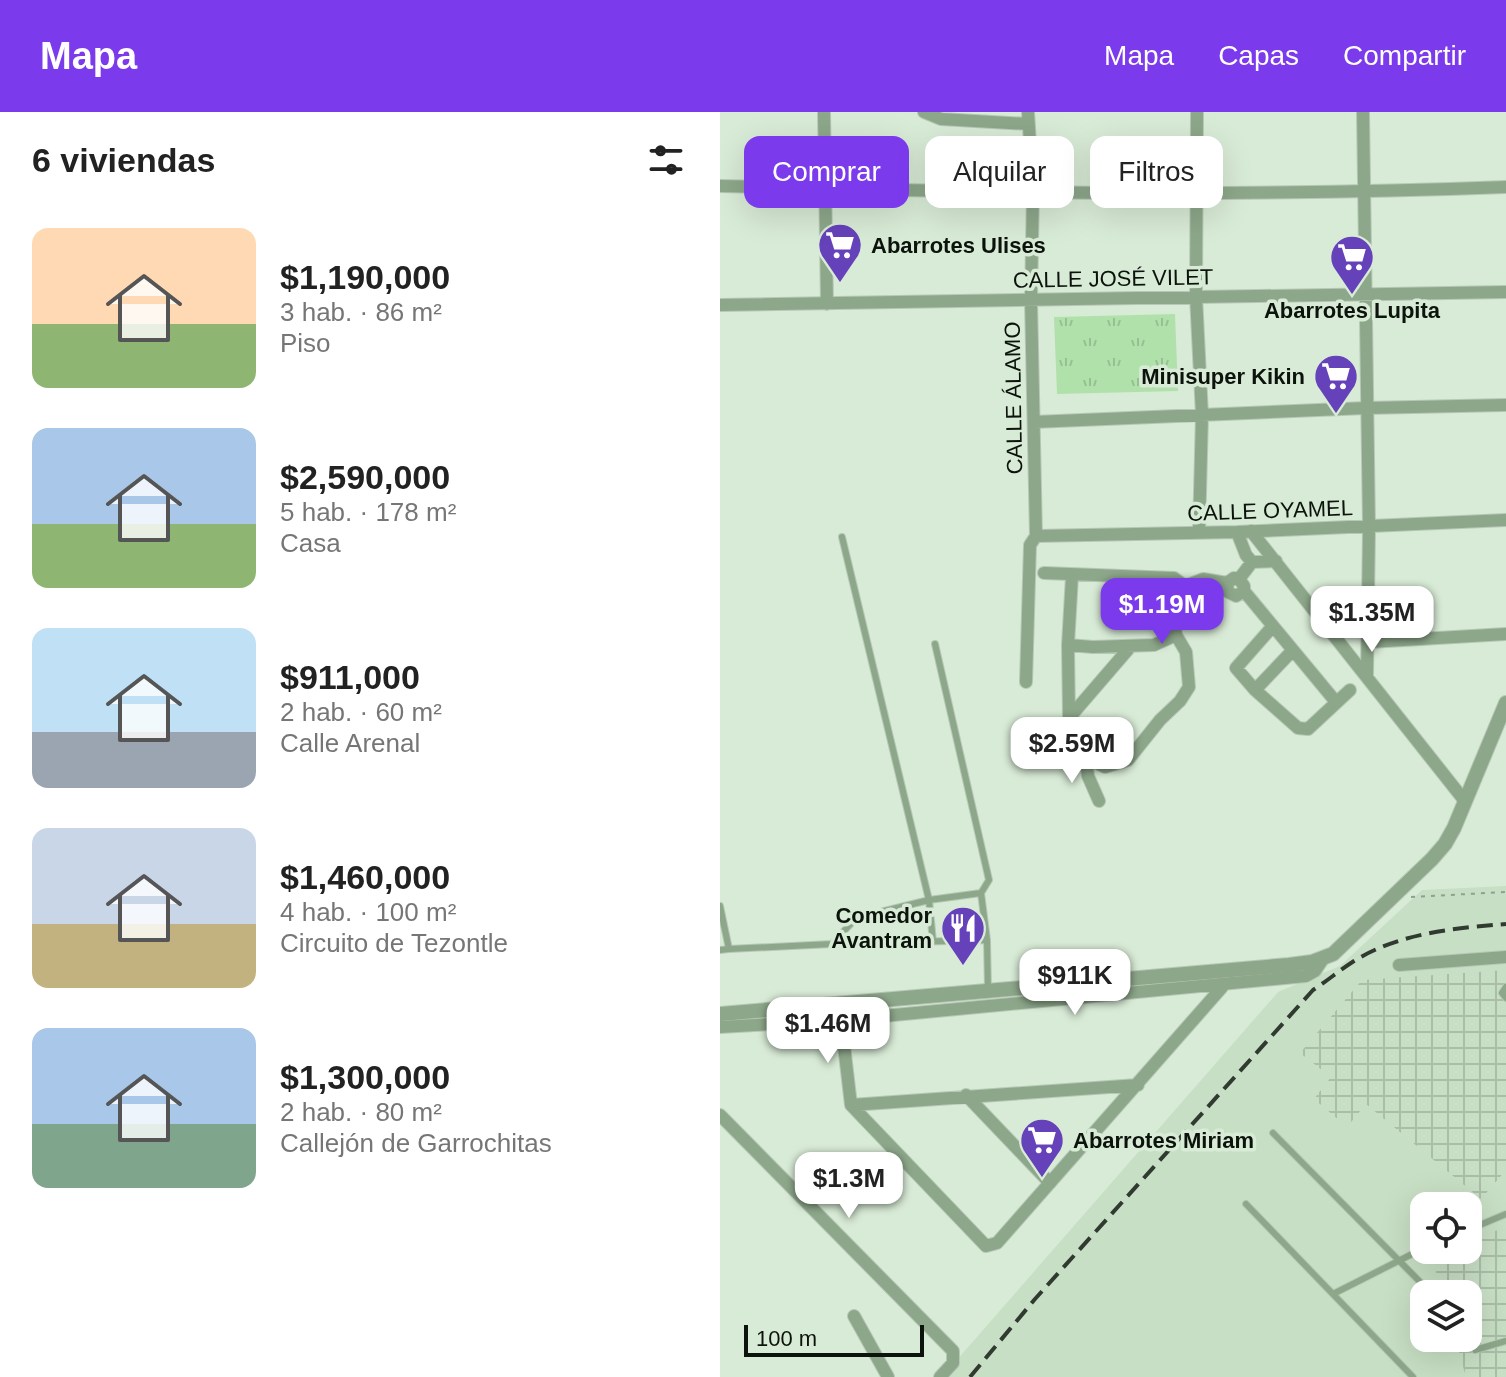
<!DOCTYPE html>
<html lang="es">
<head>
<meta charset="utf-8">
<style>
	body { margin:0; font-family:Helvetica,sans-serif; background:#f6f6f6; color:#222; height:100vh; display:flex; flex-direction:column; font-size:30px; white-space:nowrap }
	* { box-sizing:border-box; margin:0 }
	p { font-size:26px; color:#767676 }
	.icon { flex:none; width:44px; height:44px; fill:none; stroke:currentColor; stroke-width:2; stroke-linecap:round; stroke-linejoin:round }
	.map { position:relative; flex:1; overflow:hidden }
	.details { display:flex; flex-direction:column; background:#fff; width:720px }
	.details>* { flex:none }
	.top-card { position:absolute; left:24px; top:24px; width:642px; height:72px; display:flex; gap:16px }
	.tools { position:absolute; left:690px; top:1080px; display:grid; gap:16px }
	.tools a { display:grid; place-items:center; width:72px; height:72px; border-radius:16px; background:#fff; box-shadow:0 8px 32px #0002; font-size:40px }
	.scale { position:absolute; left:24px; bottom:20px; width:180px; box-sizing:border-box; padding-left:8px; border:4px solid #0c130c; border-top:0; font-size:22px; line-height:28px; white-space:nowrap; color:#0c130c; -webkit-text-stroke:6px #d8ebd6; paint-order:stroke }
	.price { position:absolute; translate:-50% -68px; padding:0 18px; border-radius:16px; background:#fff; color:#222; font-size:26px; line-height:52px; filter:drop-shadow(0 2px 4px #0008) }
	.price::after { content:''; position:absolute; left:50%; top:48px; width:24px; height:18px; margin-left:-12px; background:inherit; clip-path:polygon(0 0,100% 0,50% 100%) }
	.price.selected { background:#7c3aed; color:#fff }
	ul { padding:0; list-style:none }
	li { display:flex; align-items:center; gap:24px; height:200px; padding:0 32px }
	li span { display:grid; place-items:center; flex:none; width:224px; height:160px; border-radius:16px; color:#555 }
	li>.icon { margin-inline-start:auto }
	span .icon { width:96px; height:96px; fill:#fffc; stroke-width:1 }
	li b { font-size:34px }
	h2 { display:flex; justify-content:space-between; align-items:center; height:96px; padding:0 32px; font-size:34px }
	.chip { padding:0 28px; border-radius:16px; background:#fff; box-shadow:0 8px 32px #0002; font-size:28px; line-height:72px }
	.chip.selected { background:#7c3aed; color:#fff }
	header { display:flex; align-items:center; gap:48px; box-sizing:border-box; height:112px; padding:0 40px; background:#7c3aed; color:#fff }
	header strong { font-size:38px }
	nav { display:flex; gap:44px; margin-inline-start:auto; font-size:28px }
	main { display:flex; flex:1; min-height:0 }
	.map>svg:first-child { display:block }
	.built { fill:#c7dfc4; fill-rule:evenodd }
	.industrial { fill:url(#industrial-grid) }
	.grass { fill:url(#grass-tufts) }
	.lines { fill:none; stroke-linecap:round; stroke-linejoin:round }
	.service-casing { stroke:#b7c8b6; stroke-width:8 }
	.minor-casing { stroke:#b7c8b6; stroke-width:14 }
	.tertiary-casing { stroke:#b7c8b6; stroke-width:16 }
	.path { stroke:#909f8f; stroke-width:2; stroke-dasharray:4 6; stroke-linecap:butt }
	.service { stroke:#8da78a; stroke-width:6 }
	.minor { stroke:#8da78a; stroke-width:12 }
	.tertiary { stroke:#8da78a; stroke-width:14 }
	.rail { stroke:#313a30; stroke-width:4; stroke-dasharray:16 8; stroke-linecap:butt }
	.labels { text-anchor:middle; stroke-width:7; stroke-linejoin:round; paint-order:stroke }
	.poi-label { font-size:22px; font-weight:bold; fill:#0c130c; stroke:#d8ebd6; text-anchor:start }
	.street-label { font-size:22px; fill:#0c130c; stroke:#d8ebd6 }
</style>
</head>
<body>
<header>
<strong>Mapa</strong>
<nav><a>Mapa</a><a>Capas</a><a>Compartir</a></nav>
</header>
<main>
<section class="details">
<h2>6 viviendas<svg class="icon" aria-label="filters" viewBox="0 0 24 24"><path d="M4 7h16M4 17h16"/><circle cx="9" cy="7" r="2"/><circle cx="15" cy="17" r="2"/></svg></h2>
<ul>
<li><span style="background:linear-gradient(#ffd9b3 60%,#8fb573 0)"><svg class="icon" aria-label="home" viewBox="0 0 24 24"><path d="M3 11l9-7 9 7M6 9v11h12V9"/></svg></span><div><b>$1,190,000</b><p>3 hab. · 86 m²</p><p>Piso</p></div></li>
<li><span style="background:linear-gradient(#a9c7e8 60%,#8fb573 0)"><svg class="icon" aria-label="home" viewBox="0 0 24 24"><path d="M3 11l9-7 9 7M6 9v11h12V9"/></svg></span><div><b>$2,590,000</b><p>5 hab. · 178 m²</p><p>Casa</p></div></li>
<li><span style="background:linear-gradient(#bfe0f5 65%,#9aa5b1 0)"><svg class="icon" aria-label="home" viewBox="0 0 24 24"><path d="M3 11l9-7 9 7M6 9v11h12V9"/></svg></span><div><b>$911,000</b><p>2 hab. · 60 m²</p><p>Calle Arenal</p></div></li>
<li><span style="background:linear-gradient(#c9d6e8 60%,#c2b280 0)"><svg class="icon" aria-label="home" viewBox="0 0 24 24"><path d="M3 11l9-7 9 7M6 9v11h12V9"/></svg></span><div><b>$1,460,000</b><p>4 hab. · 100 m²</p><p>Circuito de Tezontle</p></div></li>
<li><span style="background:linear-gradient(#a9c7e8 60%,#7fa58c 0)"><svg class="icon" aria-label="home" viewBox="0 0 24 24"><path d="M3 11l9-7 9 7M6 9v11h12V9"/></svg></span><div><b>$1,300,000</b><p>2 hab. · 80 m²</p><p>Callejón de Garrochitas</p></div></li>
</ul>
</section>
<div class="map">
<svg width="786" height="1265" viewBox="0 0 786 1265">
	<defs>
		<pattern id="industrial-grid" width="8" height="8" patternUnits="userSpaceOnUse" patternTransform="scale(2)"><rect width="8" height="8" fill="#c7dfc4"/><path d="M0 4h8M4 0v8" fill="none" stroke="#aabea7"/></pattern>
		<pattern id="grass-tufts" width="24" height="20" patternUnits="userSpaceOnUse" patternTransform="scale(2)"><rect width="24" height="20" fill="#b1e1ab"/><path d="M3 7l-1-3M5 7V3M7 7l1-3M15 17l-1-3M17 17v-4M19 17l1-3" fill="none" stroke="#97c092"/></pattern>
	</defs>
	<rect width="100%" height="100%" fill="#d8ebd6"/>
	<path class="built" d="M 786,774 L 786,1265 L 222,1265 L 558,880 L 620,854 L 702,778 ZM 704,1094 L 748,1094 L 748,1138 L 704,1138 ZM 704,1182 L 748,1182 L 748,1226 L 704,1226 Z"/>
	<path class="industrial" d="M 786,858 L 786,1058 L 761,1087 L 646,992 L 627,1015 L 594,987 L 611,965 L 580,941 L 642,868 Z
		M 786,1115 L 786,1265 L 746,1265 L 735,1226 L 748,1226 L 748,1182 L 722,1182 L 711,1142 L 722,1138 L 748,1138 L 748,1129 Z"/>
	<path class="grass" d="M 455,202 L 458,279 L 337,282 L 334,205 Z"/>
	<g class="lines">
		<g class="service-casing">
			<path id="service" d="M 122,425 L 209,788 L 261,781
				M 215,532 L 269,768 L 261,781 L 267,828
				M 0,794 L 9,837 L 0,838
				M 112,832 L 136,806 L 209,788 L 213,830
				M 9,837 L 112,832 L 267,828 L 268,879
				M 786,875 L 782,881 L 786,886
				M 553,1021 L 712,1182
				M 526,1092 L 693,1265
				M 748,1118 L 786,1102
				M 613,1182 L 704,1136
				M 755,1238 L 786,1229"/>
		</g>
		<g class="minor-casing">
			<path id="minor" d="M 104,0 L 107,192
				M 204,0 L 221,7 L 308,12
				M 477,0 L 476,184 L 482,303 L 479,420
				M 643,0 L 649,415 L 647,565
				M 0,74 C 262,81 524,85 786,75
				M 0,193 L 786,180
				M 314,310 L 646,296 L 786,293
				M 531,419 L 744,688
				M 517,420 L 526,443 L 532,450 L 556,449
				M 316,424 L 517,420 L 786,408
				M 324,461 L 454,466 L 465,474
				M 519,467 L 524,474 L 524,479 L 516,484 L 508,480 L 507,471 L 514,466 L 519,467 L 532,450
				M 524,479 L 616,590
				M 553,514 L 516,556 L 535,578 L 578,616 L 588,617 L 630,578
				M 649,530 L 786,522
				M 348,533 L 373,535 L 434,533 L 456,523
				M 411,534 L 349,606 L 366,646 L 385,655 L 408,648 L 440,608 L 460,589 L 469,575 L 466,540 L 456,523 L 453,503 L 465,474 L 483,467 L 507,471
				M 306,570 L 310,433 L 316,424 L 311,188 L 313,78 L 308,0
				M 535,578 L 573,538
				M 349,606 L 348,533 L 352,464
				M 366,646 L 368,664 L 379,689
				M 679,853 L 786,845
				M 119,891 L 131,993 L 266,1134 L 277,1131 L 504,873
				M 0,915 L 121,908 L 586,864 L 595,859 L 603,847
				M 246,983 L 330,1071
				M 131,993 L 418,973
				M 0,1003 L 233,1239 L 233,1251 L 220,1265
				M 134,1204 L 168,1265"/>
		</g>
		<g class="tertiary-casing">
			<path id="tertiary" d="M 0,902 L 569,853 L 592,850 L 613,842 L 712,747 L 725,732 L 734,716 L 786,591"/>
		</g>
		<path class="path" d="M 691,785 L 786,780"/>
		<use href="#service" class="service"/>
		<use href="#minor" class="minor"/>
		<use href="#tertiary" class="tertiary"/>
		<path class="rail" d="M 250,1265 L 315,1187 L 593,878 C 607,869 620,858 634,849 C 679,821 735,816 786,812"/>
	</g>
	<defs>
		<g id="supermarket-pin" transform="scale(2.3)"><path d="M0 17L-7.5 6A9.5 9.5 0 1 1 7.5 6Z" fill="#6642ba" stroke="#d8ebd6"/><path d="M-6-5.5h2.5l.6 2H6L4.5 2H-2.5L-4.4-4H-6ZM-1.5 3.2a1.3 1.3 0 1 0 .1 0ZM3 3.2a1.3 1.3 0 1 0 .1 0Z" fill="#fff"/></g>
		<g id="restaurant-pin" transform="scale(2.3)"><path d="M0 17L-7.5 6A9.5 9.5 0 1 1 7.5 6Z" fill="#6642ba" stroke="#d8ebd6"/><path d="M-5-6h1v4h1v-4h1v4h1v-4h1v5L-1.5 .5V6h-2V.5L-5-1ZM5-6V6H3V1.5H1.5Q1.5-4 5-6Z" fill="#fff"/></g>
	</defs>
	<g fill-rule="evenodd">
		<use href="#supermarket-pin" x="120" y="133"/>
		<use href="#supermarket-pin" x="632" y="145"/>
		<use href="#supermarket-pin" x="616" y="264"/>
		<use href="#restaurant-pin" x="243" y="816"/>
		<use href="#supermarket-pin" x="322" y="1028"/>
	</g>
	<g class="labels">
		<g class="poi-label">
			<text x="151" y="141">Abarrotes Ulises</text>
			<text x="632" y="206" text-anchor="middle">Abarrotes Lupita</text>
			<text x="585" y="272" text-anchor="end">Minisuper Kikin</text>
			<text x="212" y="811" text-anchor="end">Comedor<tspan x="212" dy="25">Avantram</tspan></text>
			<text x="353" y="1036">Abarrotes Miriam</text>
		</g>
		<g class="street-label">
			<text transform="translate(393 166) rotate(-1)" y="8">CALLE JOSÉ VILET</text>
			<text transform="translate(293 286) rotate(-91)" y="8">CALLE ÁLAMO</text>
			<text transform="translate(550 398) rotate(-2)" y="8">CALLE OYAMEL</text>
		</g>
	</g>
</svg>
<div class="tools">
<a><svg class="icon" aria-label="locate" viewBox="0 0 24 24"><circle cx="12" cy="12" r="6"/><path d="M12 2v4M12 18v4M2 12h4M18 12h4"/></svg></a>
<a><svg class="icon" aria-label="layers" viewBox="0 0 24 24"><path d="M12 4l9 5-9 5-9-5zM3 14l9 5 9-5"/></svg></a>
</div>
<div class="scale">100 m</div>
<b class="price selected" style="left:442px;top:534px">$1.19M</b>
<b class="price" style="left:652px;top:542px">$1.35M</b>
<b class="price" style="left:352px;top:673px">$2.59M</b>
<b class="price" style="left:355px;top:905px">$911K</b>
<b class="price" style="left:108px;top:953px">$1.46M</b>
<b class="price" style="left:129px;top:1108px">$1.3M</b>
<div class="top-card">
<a class="chip selected">Comprar</a>
<a class="chip">Alquilar</a>
<a class="chip">Filtros</a>
</div>
</div>
</main>
</body>
</html>
